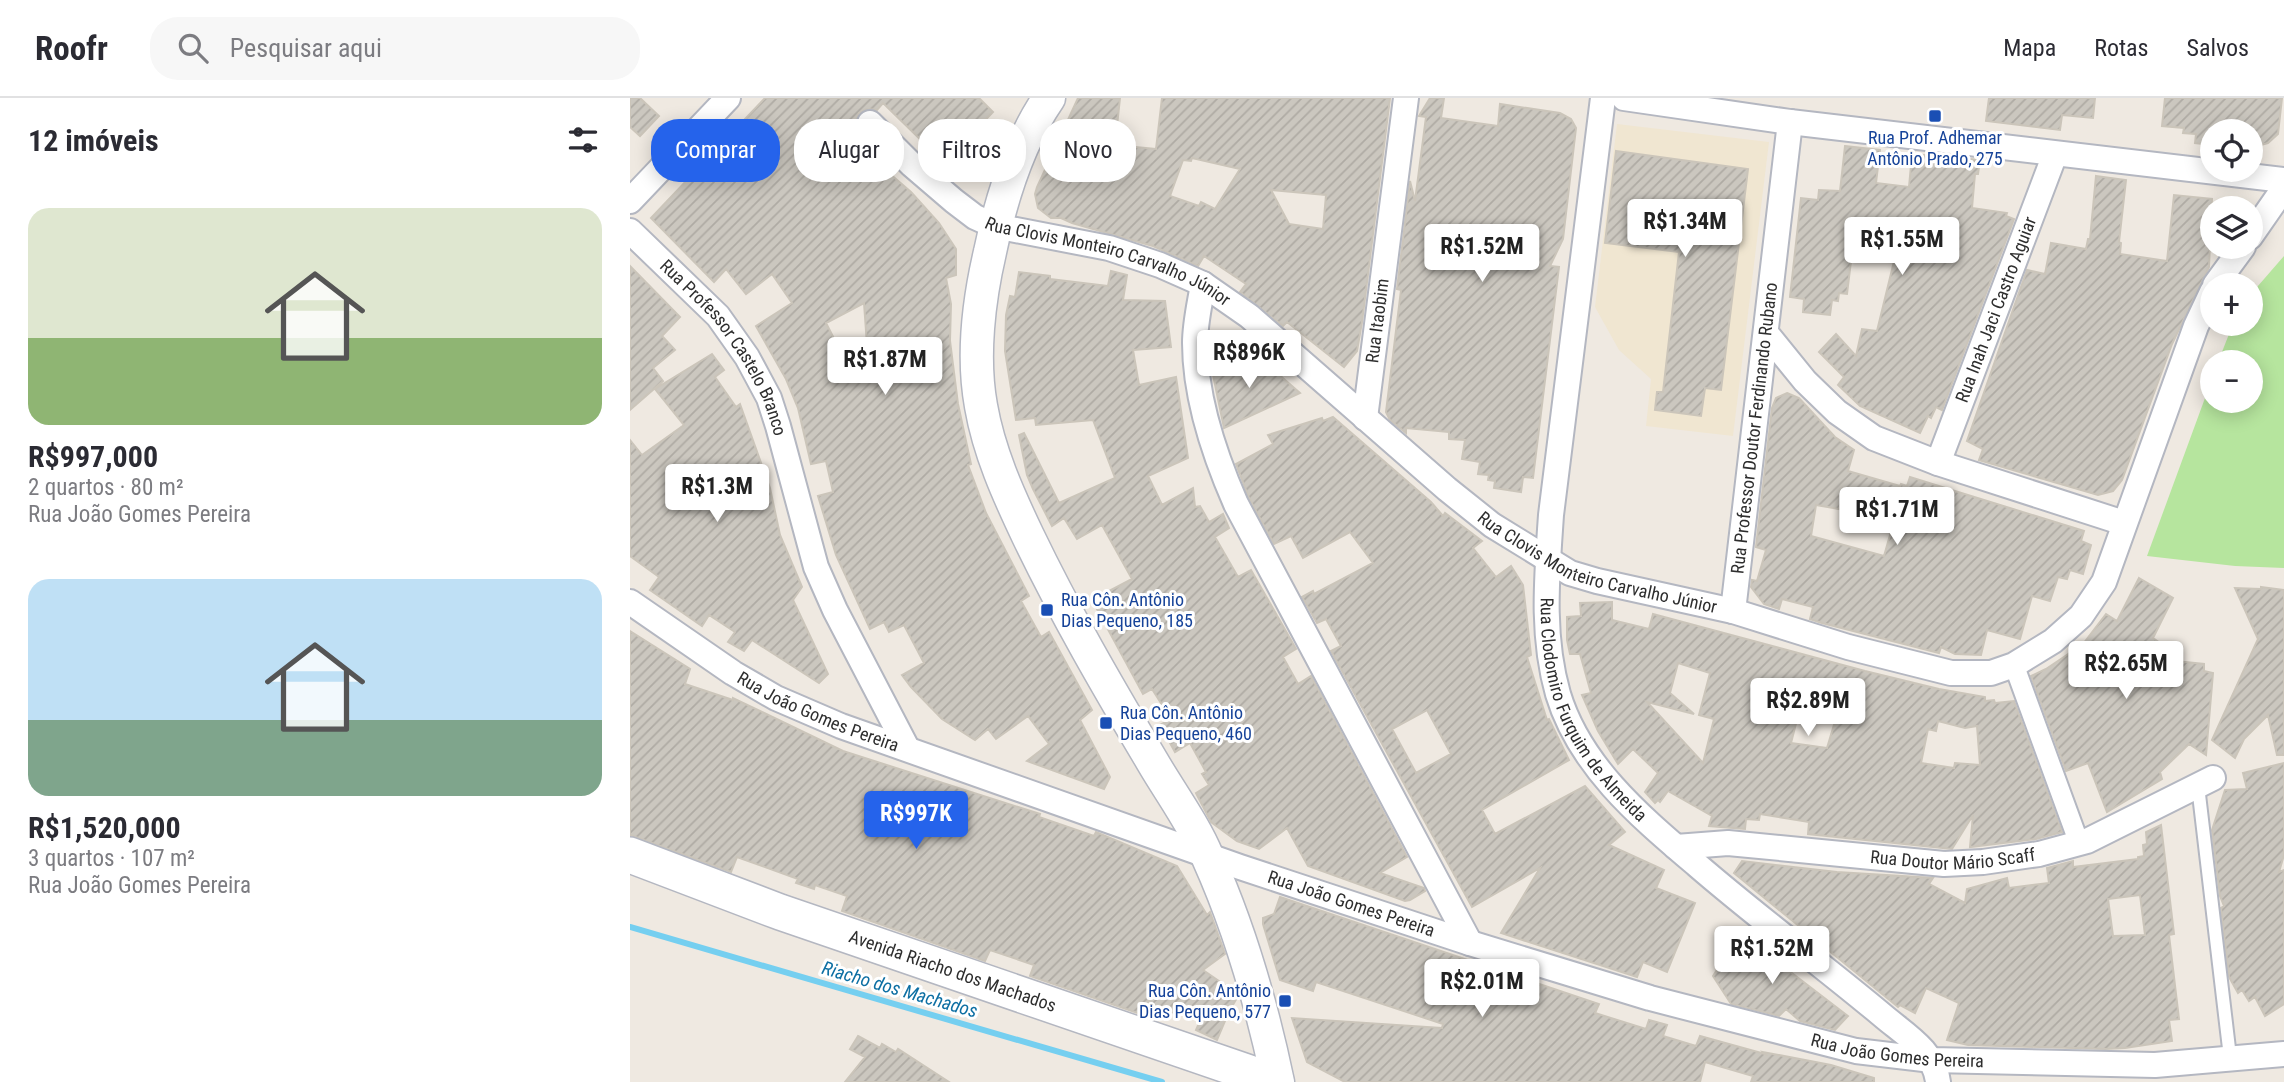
<!DOCTYPE html>
<html lang="pt">
<head>
<meta charset="utf-8">
<style>
	body { margin:0; font-family:"Roboto Condensed",sans-serif; background:#f7f7f7; color:#2b2b33; height:100vh; display:flex; flex-direction:column; font-size:26px; white-space:nowrap }
	* { box-sizing:border-box; margin:0 }
	p { font-size:23px; color:#7c7c81 }
	.icon { flex:none; width:38px; height:38px; fill:none; stroke:currentColor; stroke-width:2; stroke-linecap:round; stroke-linejoin:round }
	.map { position:relative; flex:1; overflow:hidden }
	.panel { display:flex; flex-direction:column; background:#fff; width:630px }
	.panel>* { flex:none }
	.banner { position:absolute; left:21px; top:21px; width:665px; height:63px; display:flex; gap:14px }
	.fabs { position:absolute; left:1570px; top:21px; display:grid; gap:14px }
	.fabs a { display:grid; place-items:center; width:63px; height:63px; border-radius:50%; background:#fff; box-shadow:0 4px 18px #0003; font-size:35px }
	.price { position:absolute; translate:-50% -60px; padding:0 16px; border-radius:7px; background:#fff; color:#222; font-size:23px; line-height:46px; filter:drop-shadow(0 2px 4px #0008) }
	.price::after { content:''; position:absolute; left:50%; top:42px; width:21px; height:16px; margin-left:-10px; background:inherit; clip-path:polygon(0 0,100% 0,50% 100%) }
	.price.on { background:#2563eb; color:#fff }
	ul { padding:0; list-style:none }
	li { display:grid; align-content:center; gap:14px; height:371px; padding:0 28px }
	li span { display:grid; place-items:center; height:217px; border-radius:21px; color:#555 }
	li>.icon { margin-inline-start:auto }
	span .icon { width:126px; height:126px; fill:#fffc; stroke-width:1 }
	li b { font-size:30px }
	h2 { display:flex; justify-content:space-between; align-items:center; height:84px; padding:0 28px; font-size:30px }
	.pill { padding:0 24px; border-radius:28px; background:#fff; box-shadow:0 4px 18px #0003; font-size:24px; line-height:63px }
	.pill.on { background:#2563eb; color:#fff }
	header { display:flex; align-items:center; gap:42px; box-sizing:border-box; height:98px; padding:0 35px; background:#fff; border-bottom:2px solid #e1e1e2 }
	header strong { font-size:33px }
	nav { display:flex; gap:38px; margin-inline-start:auto; font-size:24px }
	.search { width:490px; height:63px; background:#f7f7f7; display:flex; align-items:center; gap:18px; box-sizing:border-box; padding:0 24px; border-radius:28px; color:#7c7c81; font-size:26px }
	main { display:flex; flex:1; min-height:0 }
	.map>svg:first-child { display:block }
	.education { fill:#f0e6d1 }
	.park { fill:#b6e59e }
	.lines { fill:none; stroke-linecap:round; stroke-linejoin:round }
	.stream { stroke:#75cff0; stroke-width:6 }
	.building { fill:url(#building-hatch); stroke:#cbc5ba; stroke-width:2; fill-rule:evenodd }
	.service-casing { stroke:#b4b7c1; stroke-width:16 }
	.pedestrian-casing { stroke:#b4b7c1; stroke-width:23 }
	.minor-casing { stroke:#b4b7c1; stroke-width:28 }
	.tertiary-casing { stroke:#b4b7c1; stroke-width:35 }
	.secondary-casing { stroke:#b4b7c1; stroke-width:38 }
	.service { stroke:#fff; stroke-width:12 }
	.pedestrian { stroke:#fff; stroke-width:19 }
	.minor { stroke:#fff; stroke-width:24 }
	.tertiary { stroke:#fff; stroke-width:32 }
	.secondary { stroke:#fff; stroke-width:35 }
	.transit-dot { fill:#1a4fb4; stroke:#fff; stroke-width:2.5 }
	.labels { text-anchor:middle; stroke-width:6; stroke-linejoin:round; paint-order:stroke }
	.transit-label { font-size:18px; fill:#164399; stroke:#fff; text-anchor:start }
	.street-label { font-size:18px; fill:#2e2e2e; stroke:#fff }
	.water-label { font-size:19px; font-style:italic; fill:#0d6fa3; stroke:#fff }
</style>
</head>
<body>
<header>
<strong>Roofr</strong>
<div class="search"><svg class="icon" aria-label="search" viewBox="0 0 24 24"><circle cx="10" cy="10" r="6"/><path d="M15 15l6 6"/></svg>Pesquisar aqui</div>
<nav><a>Mapa</a><a>Rotas</a><a>Salvos</a></nav>
</header>
<main>
<section class="panel">
<h2>12 imóveis<svg class="icon" aria-label="filters" viewBox="0 0 24 24"><path d="M4 7h16M4 17h16"/><circle cx="9" cy="7" r="2"/><circle cx="15" cy="17" r="2"/></svg></h2>
<ul>
<li><span style="background:linear-gradient(#dfe7d0 60%,#8fb573 0)"><svg class="icon" aria-label="home" viewBox="0 0 24 24"><path d="M3 11l9-7 9 7M6 9v11h12V9"/></svg></span><div><b>R$997,000</b><p>2 quartos · 80 m²</p><p>Rua João Gomes Pereira</p></div></li>
<li><span style="background:linear-gradient(#bfe0f5 65%,#7fa58c 0)"><svg class="icon" aria-label="home" viewBox="0 0 24 24"><path d="M3 11l9-7 9 7M6 9v11h12V9"/></svg></span><div><b>R$1,520,000</b><p>3 quartos · 107 m²</p><p>Rua João Gomes Pereira</p></div></li>
</ul>
</section>
<div class="map">
<svg width="1654" height="984" viewBox="0 0 1654 984">
	<defs>
		<pattern id="building-hatch" width="6" height="6" patternUnits="userSpaceOnUse" patternTransform="scale(1.75)"><rect width="6" height="6" fill="#cbc7bf"/><path d="M-1 1l2-2M0 6l6-6M5 7l2-2" fill="none" stroke="#afaba4"/></pattern>
	</defs>
	<rect width="100%" height="100%" fill="#efe9e1"/>
	<path class="education" d="M 987,26 L 1139,44 L 1103,338 L 1016,328 L 1021,281 L 989,252 L 965,209 Z"/>
	<path class="park" d="M 1654,158 L 1654,470 L 1605,468 L 1517,458 L 1582,281 L 1582,303 L 1620,303 L 1620,264 L 1588,264 L 1603,226 L 1620,226 L 1621,196 Z"/>
	<g class="lines">
		<path class="stream" d="M 0,829 L 532,984"/>
	</g>
	<path class="building" d="M 0,0 L 10,0 L 29,18 L 10,38 L 0,29 Z
		M 135,0 L 349,0 L 363,14 L 341,37 L 360,56 L 354,74 L 347,79 L 331,81 L 322,72 L 327,67 L 299,40 L 294,45 L 253,5 L 247,12 L 237,11 L 229,15 L 226,22 L 228,32 L 213,47 L 237,69 L 244,62 L 281,94 L 309,125 L 326,151 L 326,177 L 316,180 L 321,206 L 320,243 L 328,306 L 341,366 L 338,367 L 356,415 L 399,498 L 391,503 L 411,539 L 419,534 L 462,612 L 450,622 L 480,679 L 474,691 L 397,663 L 419,646 L 398,618 L 366,641 L 358,631 L 345,642 L 312,621 L 281,589 L 272,577 L 294,565 L 274,527 L 259,534 L 254,524 L 240,531 L 206,457 L 188,398 L 203,394 L 196,363 L 181,366 L 168,310 L 156,281 L 126,228 L 162,205 L 142,176 L 116,196 L 96,171 L 84,184 L 21,120 ZM 234,205 L 237,247 L 213,258 L 196,225 Z
		M 448,0 L 490,0 L 485,47 L 526,51 L 532,0 L 760,0 L 732,224 L 727,253 L 714,269 L 657,224 L 653,228 L 610,194 L 616,186 L 574,158 L 568,168 L 523,148 L 442,125 L 431,120 L 421,120 L 408,110 L 405,96 L 407,89 ZM 562,60 L 610,71 L 585,111 L 571,104 L 569,108 L 540,98 L 553,62 L 561,63 ZM 641,92 L 696,97 L 693,131 L 659,126 Z
		M 800,0 L 814,0 L 811,20 L 868,28 L 870,6 L 930,15 L 941,21 L 946,30 L 933,141 L 920,168 L 929,169 L 903,380 L 893,379 L 891,394 L 864,390 L 865,383 L 858,382 L 859,377 L 848,376 L 850,364 L 832,361 L 835,342 L 819,341 L 819,334 L 776,330 L 776,335 L 760,322 L 756,314 L 771,192 L 767,191 L 780,83 L 785,103 L 796,19 L 789,18 Z
		M 1359,0 L 1465,0 L 1463,20 L 1432,17 L 1430,32 L 1356,23 Z
		M 1535,0 L 1652,0 L 1648,36 L 1638,45 L 1620,50 L 1620,33 L 1582,33 L 1582,47 L 1565,45 L 1566,36 L 1553,35 L 1554,30 L 1532,28 Z
		M 1215,48 L 1250,52 L 1246,85 L 1279,89 L 1282,56 L 1350,62 L 1348,76 L 1345,76 L 1342,110 L 1377,115 L 1376,118 L 1384,121 L 1312,312 L 1306,309 L 1301,320 L 1298,318 L 1290,335 L 1230,308 L 1208,287 L 1214,279 L 1189,254 L 1206,236 L 1226,258 L 1232,231 L 1247,233 L 1267,151 L 1223,147 L 1217,196 L 1209,195 L 1208,203 L 1202,202 L 1200,217 L 1173,214 L 1174,201 L 1160,199 L 1171,100 L 1188,102 L 1189,92 L 1210,93 Z
		M 986,53 L 1118,71 L 1091,292 L 1075,290 L 1071,318 L 1025,312 L 1027,294 L 1033,294 L 1049,154 L 975,145 Z
		M 1466,78 L 1496,82 L 1489,144 L 1491,145 L 1490,156 L 1537,163 L 1544,97 L 1582,101 L 1579,169 L 1542,246 L 1492,382 L 1483,393 L 1468,397 L 1349,362 L 1353,351 L 1337,343 L 1397,172 L 1415,176 L 1421,145 L 1456,151 L 1458,141 L 1460,141 Z
		M 0,168 L 50,219 L 32,238 L 45,252 L 23,270 L 33,283 L 0,312 Z
		M 481,173 L 497,177 L 493,202 L 535,203 L 541,249 L 503,252 L 509,287 L 546,279 L 558,360 L 518,378 L 532,407 L 563,390 L 565,409 L 570,408 L 579,424 L 593,416 L 599,430 L 585,439 L 608,479 L 621,472 L 666,551 L 653,559 L 668,586 L 681,578 L 777,759 L 750,775 L 794,790 L 795,793 L 780,802 L 775,803 L 678,768 L 657,730 L 629,751 L 607,743 L 581,724 L 566,695 L 579,687 L 572,676 L 576,674 L 560,645 L 545,654 L 530,627 L 541,621 L 522,591 L 513,596 L 462,502 L 502,481 L 472,427 L 447,441 L 434,420 L 422,428 L 403,391 L 397,377 L 389,337 L 394,335 L 429,405 L 485,380 L 463,322 L 406,327 L 405,320 L 386,322 L 375,253 L 376,217 L 380,198 L 385,199 L 389,174 L 420,178 L 420,181 L 478,188 Z
		M 82,256 L 94,272 L 85,279 L 106,309 L 110,306 L 140,390 L 150,437 L 172,489 L 163,502 L 198,576 L 189,585 L 122,542 L 114,553 L 98,544 L 105,534 L 79,517 L 72,528 L 20,492 L 29,479 L 0,458 L 0,342 L 12,357 L 54,327 L 25,291 Z
		M 632,262 L 670,295 L 594,330 L 582,272 Z
		M 1157,295 L 1169,300 L 1205,339 L 1224,352 L 1218,373 L 1270,388 L 1271,386 L 1277,388 L 1280,379 L 1454,433 L 1451,443 L 1461,447 L 1453,476 L 1440,472 L 1437,481 L 1428,479 L 1420,503 L 1402,498 L 1390,541 L 1357,532 L 1351,557 L 1325,556 L 1311,549 L 1309,555 L 1192,525 L 1180,521 L 1183,509 L 1152,501 L 1149,511 L 1134,506 L 1121,489 L 1122,482 L 1127,483 L 1136,452 L 1126,449 L 1142,310 L 1146,300 ZM 1186,407 L 1209,411 L 1210,408 L 1264,423 L 1254,458 L 1181,438 Z
		M 703,319 L 801,404 L 813,418 L 815,415 L 852,443 L 843,450 L 866,479 L 881,468 L 893,487 L 901,557 L 897,559 L 917,622 L 919,621 L 939,662 L 852,712 L 865,736 L 955,688 L 995,734 L 979,747 L 1034,772 L 1026,790 L 1065,805 L 1037,874 L 1013,864 L 1007,879 L 871,835 L 910,770 L 842,809 L 701,553 L 711,548 L 696,521 L 687,525 L 672,499 L 683,493 L 684,496 L 743,465 L 720,434 L 673,460 L 661,438 L 644,446 L 619,400 L 606,366 L 643,346 L 638,337 L 692,320 L 693,323 ZM 797,612 L 821,656 L 786,675 L 762,631 Z
		M 1509,480 L 1543,500 L 1523,540 L 1540,552 L 1539,570 L 1546,563 L 1574,566 L 1574,573 L 1583,575 L 1576,657 L 1559,646 L 1530,674 L 1532,681 L 1477,714 L 1458,665 L 1436,673 L 1401,578 L 1416,571 L 1453,546 L 1476,516 L 1487,523 Z
		M 1631,489 L 1654,492 L 1654,657 L 1647,657 L 1638,617 L 1614,641 L 1605,660 L 1582,642 L 1628,541 L 1605,490 L 1631,491 Z
		M 982,504 L 982,522 L 1019,531 L 1023,516 L 1235,573 L 1309,591 L 1355,599 L 1355,603 L 1364,602 L 1365,605 L 1384,603 L 1432,734 L 1406,741 L 1340,749 L 1343,717 L 1322,751 L 1178,736 L 1179,724 L 1130,716 L 1129,722 L 1116,721 L 1115,731 L 1079,728 L 1082,718 L 1038,693 L 1030,704 L 1028,702 L 1025,705 L 1015,694 L 1028,675 L 1003,651 L 988,666 L 968,633 L 952,597 L 961,595 L 950,556 L 940,556 L 937,542 L 937,519 L 951,518 L 950,505 ZM 1048,565 L 1080,575 L 1069,617 L 1084,621 L 1073,665 L 1017,604 L 1064,616 L 1040,595 ZM 1170,610 L 1206,620 L 1197,650 L 1161,645 ZM 1308,623 L 1335,630 L 1347,628 L 1350,667 L 1325,665 L 1324,670 L 1291,665 L 1298,631 L 1306,633 Z
		M 0,533 L 60,571 L 55,586 L 103,602 L 103,600 L 213,653 L 410,716 L 409,719 L 464,738 L 466,734 L 547,768 L 577,817 L 580,814 L 595,856 L 573,872 L 599,890 L 596,894 L 607,900 L 594,922 L 595,923 L 587,942 L 566,932 L 570,923 L 532,911 L 528,922 L 400,878 L 404,867 L 360,852 L 355,863 L 212,813 L 217,798 L 185,787 L 184,791 L 166,785 L 168,781 L 107,759 L 101,774 L 0,737 Z
		M 1654,665 L 1654,757 L 1649,774 L 1654,772 L 1654,906 L 1635,918 L 1625,899 L 1619,903 L 1612,892 L 1608,895 L 1599,879 L 1591,810 L 1594,808 L 1590,798 L 1582,732 L 1595,692 L 1617,691 L 1613,675 Z
		M 1531,727 L 1544,836 L 1539,837 L 1549,921 L 1539,922 L 1542,943 L 1495,950 L 1475,951 L 1338,947 L 1317,942 L 1329,905 L 1296,890 L 1285,915 L 1270,907 L 1268,909 L 1104,775 L 1112,763 L 1207,774 L 1303,780 L 1299,786 L 1335,805 L 1337,791 L 1377,780 L 1379,790 L 1419,785 L 1417,770 L 1443,763 L 1443,769 L 1508,761 L 1508,759 L 1514,758 L 1513,747 L 1517,746 L 1516,734 ZM 1510,797 L 1515,837 L 1483,838 L 1478,801 Z
		M 650,799 L 969,906 L 965,915 L 1016,931 L 1019,922 L 1037,927 L 1033,938 L 1066,948 L 1070,938 L 1135,956 L 1133,954 L 1201,967 L 1244,980 L 1244,984 L 1121,984 L 1123,978 L 1075,964 L 1070,984 L 715,984 L 677,964 L 662,920 L 812,930 L 813,926 L 686,884 L 683,893 L 650,882 L 633,826 L 633,820 L 644,816 Z
		M 1112,833 L 1160,869 L 1158,872 L 1218,918 L 1205,932 L 1170,923 L 1156,911 L 1149,918 L 1101,906 L 1083,878 Z
		M 228,938 L 250,950 L 252,946 L 266,954 L 268,951 L 319,984 L 215,984 L 235,959 L 220,951 Z"/>
	<g class="lines">
		<g class="service-casing">
			<path id="service" d="M 1568,688 L 1600,959"/>
		</g>
		<g class="pedestrian-casing">
			<path id="pedestrian" d="M 1384,567 L 1449,745"/>
		</g>
		<g class="minor-casing">
			<g id="minor">
				<path id="s1" d="M 973,0 L 921,417 C 917,477 911,537 928,596 C 950,669 1012,720 1067,767 C 1127,819 1191,866 1252,917 C 1274,936 1305,953 1308,984"/>
				<path d="M 994,0 L 1160,24 L 1654,82"/>
				<path id="s2" d="M 240,25 L 282,67 L 324,103 L 345,119 L 365,128 L 479,150 L 530,167 L 573,186 L 619,218 L 817,391 L 862,427 L 940,475 L 967,483 L 1103,513 L 1218,549 L 1321,575 L 1361,575 L 1384,567 L 1423,543 L 1451,518 L 1474,484 L 1566,228 L 1582,194"/>
				<path d="M 0,103 L 98,0"/>
				<path id="s3" d="M 0,133 L 88,218 L 117,259 L 139,300 L 148,328 L 186,469 L 205,512 L 277,650"/>
				<path d="M 1620,139 L 1654,90"/>
				<path d="M 573,186 C 570,205 565,225 565,245 C 565,300 584,356 606,406 L 840,845"/>
				<path d="M 1585,187 L 1613,149"/>
				<path d="M 1136,235 L 1175,283 L 1207,314 L 1244,340 L 1308,365 L 1494,425"/>
				<path id="s4" d="M 735,320 L 776,0"/>
				<path id="s5" d="M 1308,365 L 1425,56"/>
				<path id="s6" d="M 0,504 L 103,575 L 146,600 L 211,628 L 610,769 L 840,845 L 1020,900 L 1226,953 L 1302,962 L 1525,967 L 1654,956"/>
				<path id="s7" d="M 1103,513 L 1160,24"/>
				<path id="s8" d="M 1046,749 L 1098,745 L 1314,766 L 1353,764 L 1409,756 L 1457,743 L 1583,680"/>
			</g>
		</g>
		<g class="tertiary-casing">
			<path id="tertiary" d="M 419,0 C 388,45 371,101 360,154 C 349,201 342,259 351,308 C 359,354 378,396 398,438 C 435,515 478,589 522,663 C 540,694 564,726 578,760 C 610,831 632,908 648,984"/>
		</g>
		<g class="secondary-casing">
			<g id="secondary">
				<path id="s9" d="M 0,757 L 150,814 L 646,984"/>
			</g>
		</g>
		<use href="#service" class="service"/>
		<use href="#pedestrian" class="pedestrian"/>
		<use href="#minor" class="minor"/>
		<use href="#tertiary" class="tertiary"/>
		<use href="#secondary" class="secondary"/>
	</g>
	<g class="transit-dot">
		<rect x="1298" y="11" width="14" height="14" rx="3.5"/>
		<rect x="410" y="505" width="14" height="14" rx="3.5"/>
		<rect x="469" y="618" width="14" height="14" rx="3.5"/>
		<rect x="648" y="896" width="14" height="14" rx="3.5"/>
	</g>
	<g class="labels">
		<g class="transit-label">
			<text x="1305" y="46" text-anchor="middle">Rua Prof. Adhemar<tspan x="1305" dy="21">Antônio Prado, 275</tspan></text>
			<text x="431" y="508">Rua Côn. Antônio<tspan x="431" dy="21">Dias Pequeno, 185</tspan></text>
			<text x="490" y="621">Rua Côn. Antônio<tspan x="490" dy="21">Dias Pequeno, 460</tspan></text>
			<text x="641" y="899" text-anchor="end">Rua Côn. Antônio<tspan x="641" dy="21">Dias Pequeno, 577</tspan></text>
		</g>
		<g class="street-label">
			<text dy="6" stroke="none"><textPath href="#s2" startOffset="282">Rua Clovis Monteiro Carvalho Júnior</textPath></text>
			<text dy="6" stroke="none"><textPath href="#s5" startOffset="164">Rua Inah Jaci Castro Aguiar</textPath></text>
			<text dy="6" stroke="none"><textPath href="#s4" startOffset="98">Rua Itaobim</textPath></text>
			<text dy="6" stroke="none"><textPath href="#s3" startOffset="152">Rua Professor Castelo Branco</textPath></text>
			<text dy="6" stroke="none"><textPath href="#s7" startOffset="184">Rua Professor Doutor Ferdinando Rubano</textPath></text>
			<text dy="6" stroke="none"><textPath href="#s2" startOffset="870">Rua Clovis Monteiro Carvalho Júnior</textPath></text>
			<text dy="6" stroke="none"><textPath href="#s1" startOffset="628">Rua Clodomiro Furquim de Almeida</textPath></text>
			<text dy="6" stroke="none"><textPath href="#s6" startOffset="219">Rua João Gomes Pereira</textPath></text>
			<text dy="6" stroke="none"><textPath href="#s8" startOffset="278">Rua Doutor Mário Scaff</textPath></text>
			<text dy="6" stroke="none"><textPath href="#s6" startOffset="786">Rua João Gomes Pereira</textPath></text>
			<text dy="6" stroke="none"><textPath href="#s9" startOffset="343">Avenida Riacho dos Machados</textPath></text>
			<text dy="6" stroke="none"><textPath href="#s6" startOffset="1353">Rua João Gomes Pereira</textPath></text>
		</g>
		<g class="water-label">
			<text transform="translate(270 891) rotate(16)" y="7">Riacho dos Machados</text>
		</g>
	</g>
</svg>
<div class="fabs">
<a><svg class="icon" aria-label="locate" viewBox="0 0 24 24"><circle cx="12" cy="12" r="6"/><path d="M12 2v4M12 18v4M2 12h4M18 12h4"/></svg></a>
<a><svg class="icon" aria-label="layers" viewBox="0 0 24 24"><path d="M12 4l9 5-9 5-9-5zM3 14l9 5 9-5"/></svg></a>
<a>+</a>
<a>−</a>
</div>
<b class="price" style="left:1055px;top:161px">R$1.34M</b>
<b class="price" style="left:1272px;top:179px">R$1.55M</b>
<b class="price" style="left:852px;top:186px">R$1.52M</b>
<b class="price" style="left:619px;top:292px">R$896K</b>
<b class="price" style="left:255px;top:299px">R$1.87M</b>
<b class="price" style="left:87px;top:426px">R$1.3M</b>
<b class="price" style="left:1267px;top:449px">R$1.71M</b>
<b class="price" style="left:1496px;top:603px">R$2.65M</b>
<b class="price" style="left:1178px;top:640px">R$2.89M</b>
<b class="price on" style="left:286px;top:753px">R$997K</b>
<b class="price" style="left:1142px;top:888px">R$1.52M</b>
<b class="price" style="left:852px;top:921px">R$2.01M</b>
<div class="banner">
<a class="pill on">Comprar</a>
<a class="pill">Alugar</a>
<a class="pill">Filtros</a>
<a class="pill">Novo</a>
</div>
</div>
</main>
</body>
</html>
